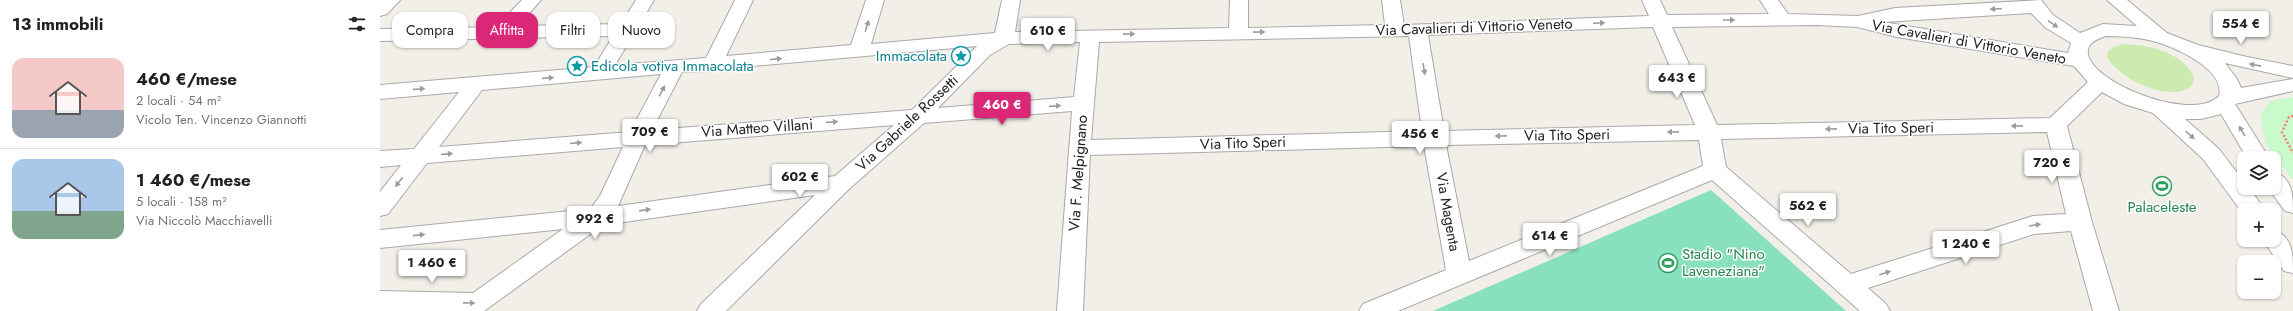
<!DOCTYPE html>
<html lang="it">
<head>
<meta charset="utf-8">
<style>
	body { margin:0; font-family:Jost,sans-serif; background:#f6f6f6; color:#202124; height:100vh; display:flex; flex-direction:column; font-size:15px; white-space:nowrap }
	* { box-sizing:border-box; margin:0 }
	p { font-size:13px; color:#757577 }
	.icon { flex:none; width:22px; height:22px; fill:none; stroke:currentColor; stroke-width:2; stroke-linecap:round; stroke-linejoin:round }
	.map { position:relative; flex:1; overflow:hidden }
	.panel { display:flex; flex-direction:column; background:#fff; width:380px }
	.panel>* { flex:none }
	.guide { position:absolute; left:12px; top:12px; width:380px; height:36px; display:flex; gap:8px }
	.buttons { position:absolute; left:1857px; top:151px; display:grid; gap:8px }
	.buttons a { display:grid; place-items:center; width:44px; height:44px; border-radius:8px; background:#fff; box-shadow:0 1px 3px #0004; font-size:20px }
	.price { position:absolute; translate:-50% -34px; padding:0 9px; border-radius:4px; background:#fff; color:#222; font-size:13px; line-height:26px; filter:drop-shadow(0 1px 2px #0008) }
	.price::after { content:''; position:absolute; left:50%; top:24px; width:12px; height:9px; margin-left:-6px; background:inherit; clip-path:polygon(0 0,100% 0,50% 100%) }
	.price.active { background:#db2777; color:#fff }
	ul { padding:0; list-style:none }
	li { display:flex; align-items:center; gap:12px; height:100px; padding:0 12px }
	li+li { border-top:1px solid #e0e0e0 }
	li span { display:grid; place-items:center; flex:none; width:112px; height:80px; border-radius:12px; color:#555 }
	li>.icon { margin-inline-start:auto }
	span .icon { width:48px; height:48px; fill:#fffc; stroke-width:1 }
	li b { font-size:17px }
	h2 { display:flex; justify-content:space-between; align-items:center; height:48px; padding:0 12px; font-size:17px }
	.chip { padding:0 14px; border-radius:12px; background:#fff; box-shadow:0 1px 3px #0004; font-size:14px; line-height:36px }
	.chip.active { background:#db2777; color:#fff }
	main { display:flex; flex:1; min-height:0 }
	.map>svg:first-child { display:block }
	.grass { fill:#cdebb0 }
	.park { fill:#c8facc }
	.pitch { fill:#88e0be }
	.lines { fill:none; stroke-linecap:round; stroke-linejoin:round }
	.minor-casing { stroke:#a9a9a9; stroke-width:2 }
	.path { stroke:#fa8072; stroke-width:2.5; stroke-dasharray:2 2; stroke-linecap:butt }
	.minor { fill:#fff; fill-rule:evenodd }
	.oneway { fill:#9c9c9c }
	.labels { text-anchor:middle; stroke-width:3; stroke-linejoin:round; paint-order:stroke }
	.street-label { font-size:15px; fill:#222; stroke:#fff }
	.culture-label { font-size:15px; fill:#0d838f; stroke:#fff; text-anchor:end }
	.leisure-label { font-size:15px; fill:#27864d; stroke:#fff }
</style>
</head>
<body>
<main>
<section class="panel">
<h2>13 immobili<svg class="icon" aria-label="filters" viewBox="0 0 24 24"><path d="M4 7h16M4 17h16"/><circle cx="9" cy="7" r="2"/><circle cx="15" cy="17" r="2"/></svg></h2>
<ul>
<li><span style="background:linear-gradient(#f6c9c9 65%,#9aa5b1 0)"><svg class="icon" aria-label="home" viewBox="0 0 24 24"><path d="M3 11l9-7 9 7M6 9v11h12V9"/></svg></span><div><b>460 €/mese</b><p>2 locali · 54 m²</p><p>Vicolo Ten. Vincenzo Giannotti</p></div></li>
<li><span style="background:linear-gradient(#a9c7e8 65%,#7fa58c 0)"><svg class="icon" aria-label="home" viewBox="0 0 24 24"><path d="M3 11l9-7 9 7M6 9v11h12V9"/></svg></span><div><b>1 460 €/mese</b><p>5 locali · 158 m²</p><p>Via Niccolò Macchiavelli</p></div></li>
</ul>
</section>
<div class="map">
<svg width="1913" height="311" viewBox="0 0 1913 311">
	<rect width="100%" height="100%" fill="#f2efe9"/>
	<path class="grass" d="M 1744,44 C 1768,45 1798,51 1812,73 C 1815,78 1814,83 1810,87 C 1788,103 1738,78 1727,57 L 1728,51 L 1735,46 Z"/>
	<path class="park" d="M 1913,97 L 1913,180 L 1886,144 L 1880,116 L 1890,101 Z"/>
	<path class="pitch" d="M 1331,190 L 1466,311 L 1053,311 Z"/>
	<g class="lines">
		<g class="minor-casing">
			<path id="minor" d="M 0,0 L 20,0 L 7,14 L 0,16 Z
				M 142,0 L 161,0 L 138,26 L 241,24 L 256,0 L 274,0 L 235,65 L 326,58 L 355,0 L 373,0 L 346,56 L 471,45 L 486,0 L 504,0 L 491,44 L 615,33 L 622,0 L 640,0 L 635,32 L 849,28 L 850,0 L 868,0 L 868,28 L 1005,25 L 1002,0 L 1020,0 L 1024,25 L 1269,16 L 1262,0 L 1280,0 L 1287,15 L 1389,14 L 1380,0 L 1398,0 L 1408,14 L 1478,16 L 1515,8 L 1661,0 L 1673,15 L 1700,33 L 1723,24 L 1757,26 L 1727,0 L 1747,0 L 1787,33 L 1818,45 L 1867,57 L 1913,66 L 1913,78 L 1845,63 L 1857,79 L 1861,88 L 1913,79 L 1913,91 L 1855,104 L 1889,158 L 1867,158 L 1841,114 L 1821,119 L 1805,119 L 1839,149 L 1864,182 L 1864,188 L 1869,188 L 1885,210 L 1864,210 L 1864,215 L 1823,159 L 1773,113 L 1744,104 L 1722,92 L 1687,126 L 1712,222 L 1739,311 L 1713,311 L 1691,231 L 1654,234 L 1488,288 L 1506,304 L 1510,311 L 1480,311 L 1332,180 L 1018,311 L 979,311 L 983,304 L 1066,270 L 1044,146 L 710,155 L 703,311 L 677,311 L 692,111 L 544,123 L 469,189 L 346,311 L 317,311 L 321,304 L 435,195 L 223,225 L 104,311 L 0,311 L 0,291 L 93,293 L 183,229 L 0,248 L 0,230 L 210,209 L 220,196 L 243,147 L 47,163 L 8,214 L 0,216 L 0,192 L 21,165 L 0,167 L 0,151 L 34,149 L 79,92 L 0,99 L 0,85 L 214,67 L 233,36 L 0,41 L 0,29 L 116,27 ZM 1651,13 L 1666,28 L 1691,43 L 1688,53 L 1503,22 ZM 1436,25 L 1477,27 L 1517,37 L 1694,66 L 1708,82 L 1670,118 L 1337,125 L 1292,27 ZM 1273,27 L 1315,125 L 1064,131 L 1048,35 ZM 1029,36 L 1042,131 L 711,140 L 719,42 ZM 1726,36 C 1740,36 1755,37 1769,40 C 1791,45 1846,68 1839,96 C 1810,126 1690,74 1710,45 C 1714,40 1720,38 1726,36 ZM 700,42 L 694,97 L 558,108 L 610,55 L 629,44 ZM 597,46 L 532,110 L 272,130 L 302,72 L 332,71 L 339,69 ZM 281,74 L 250,132 L 59,147 L 102,90 ZM 514,125 L 455,176 L 238,206 L 265,145 ZM 1667,132 L 1686,214 L 1653,216 L 1471,274 L 1346,167 L 1341,139 ZM 1319,140 L 1323,166 L 1089,261 L 1066,145 Z
				M 1894,172 C 1913,178 1913,196 1913,213 L 1905,211 L 1888,188 L 1894,188 Z
				M 1894,230 C 1913,237 1913,254 1913,273 L 1904,271 L 1883,240 L 1894,240 Z"/>
		</g>
		<path class="path" d="M 1913,116 L 1909,117 L 1902,132 L 1913,153"/>
		<use href="#minor" class="minor"/>
	</g>
	<defs><path id="oneway-solid" d="M-6-.8H1V-3.2L6.5 0L1 3.2V.8H-6Z"/></defs>
	<g class="oneway">
		<use href="#oneway-solid" transform="translate(1616 9) rotate(177)"/>
		<use href="#oneway-solid" transform="translate(1349 20)"/>
		<use href="#oneway-solid" transform="translate(1219 23) rotate(-2)"/>
		<use href="#oneway-solid" transform="translate(1673 24) rotate(34)"/>
		<use href="#oneway-solid" transform="translate(487 26) rotate(-73)"/>
		<use href="#oneway-solid" transform="translate(879 32) rotate(-1)"/>
		<use href="#oneway-solid" transform="translate(749 34) rotate(-1)"/>
		<use href="#oneway-solid" transform="translate(396 59) rotate(-5)"/>
		<use href="#oneway-solid" transform="translate(1875 65) rotate(-169)"/>
		<use href="#oneway-solid" transform="translate(1044 69) rotate(81)"/>
		<use href="#oneway-solid" transform="translate(168 78) rotate(-5)"/>
		<use href="#oneway-solid" transform="translate(39 89) rotate(-4)"/>
		<use href="#oneway-solid" transform="translate(282 91) rotate(-62)"/>
		<use href="#oneway-solid" transform="translate(675 106) rotate(-4)"/>
		<use href="#oneway-solid" transform="translate(452 122) rotate(-4)"/>
		<use href="#oneway-solid" transform="translate(1637 126) rotate(179)"/>
		<use href="#oneway-solid" transform="translate(1451 129) rotate(179)"/>
		<use href="#oneway-solid" transform="translate(1862 131) rotate(-121)"/>
		<use href="#oneway-solid" transform="translate(1293 132) rotate(179)"/>
		<use href="#oneway-solid" transform="translate(1810 135) rotate(42)"/>
		<use href="#oneway-solid" transform="translate(1121 136) rotate(179)"/>
		<use href="#oneway-solid" transform="translate(196 143) rotate(-5)"/>
		<use href="#oneway-solid" transform="translate(67 154) rotate(-5)"/>
		<use href="#oneway-solid" transform="translate(19 182) rotate(127)"/>
		<use href="#oneway-solid" transform="translate(265 210) rotate(-8)"/>
		<use href="#oneway-solid" transform="translate(1655 225) rotate(-9)"/>
		<use href="#oneway-solid" transform="translate(39 235) rotate(-6)"/>
		<use href="#oneway-solid" transform="translate(1505 273) rotate(-18)"/>
		<use href="#oneway-solid" transform="translate(89 303) rotate(1)"/>
	</g>
	<defs>
		<g id="sight-ring" transform="scale(1)"><circle r="9.5" fill="#fff" stroke="#0f9aa8" stroke-width="1.5"/><path d="M0-6L1.8-2.2L6-1.7L2.9 1.2L3.7 5.4L0 3.3L-3.7 5.4L-2.9 1.2L-6-1.7L-1.8-2.2Z" fill="#0f9aa8"/></g>
		<g id="stadium-ring" transform="scale(1)"><circle r="9.5" fill="#fff" stroke="#2e9e5b" stroke-width="1.5"/><path d="M0-5a6.5 5 0 1 0 0 10a6.5 5 0 1 0 0-10ZM-3.5-1.8h7v3.6h-7Z" fill="#2e9e5b"/></g>
	</defs>
	<g fill-rule="evenodd">
		<use href="#sight-ring" x="581" y="56"/>
		<use href="#sight-ring" x="197" y="66"/>
		<use href="#stadium-ring" x="1782" y="186"/>
		<use href="#stadium-ring" x="1288" y="263"/>
	</g>
	<g class="labels">
		<g class="street-label">
			<text transform="translate(1094 27) rotate(-2)" y="5">Via Cavalieri di Vittorio Veneto</text>
			<text transform="translate(1589 42) rotate(10)" y="5">Via Cavalieri di Vittorio Veneto</text>
			<text transform="translate(527 123) rotate(-43)" y="5">Via Gabriele Rossetti</text>
			<text transform="translate(377 128) rotate(-4)" y="5">Via Matteo Villani</text>
			<text transform="translate(1511 128) rotate(-1)" y="5">Via Tito Speri</text>
			<text transform="translate(1187 135) rotate(-1)" y="5">Via Tito Speri</text>
			<text transform="translate(863 143) rotate(-2)" y="5">Via Tito Speri</text>
			<text transform="translate(698 173) rotate(-86)" y="5">Via F. Melpignano</text>
			<text transform="translate(1068 212) rotate(80)" y="5">Via Magenta</text>
		</g>
		<g class="culture-label">
			<text x="567" y="61">Immacolata</text>
			<text x="211" y="71" text-anchor="start">Edicola votiva Immacolata</text>
		</g>
		<g class="leisure-label">
			<text x="1782" y="212">Palaceleste</text>
			<text x="1302" y="259" text-anchor="start">Stadio "Nino<tspan x="1302" dy="17">Laveneziana"</tspan></text>
		</g>
	</g>
</svg>
<div class="buttons">
<a><svg class="icon" aria-label="layers" viewBox="0 0 24 24"><path d="M12 4l9 5-9 5-9-5zM3 14l9 5 9-5"/></svg></a>
<a>+</a>
<a>−</a>
</div>
<b class="price" style="left:1861px;top:45px">554 €</b>
<b class="price" style="left:668px;top:52px">610 €</b>
<b class="price" style="left:1297px;top:99px">643 €</b>
<b class="price active" style="left:622px;top:126px">460 €</b>
<b class="price" style="left:270px;top:153px">709 €</b>
<b class="price" style="left:1040px;top:155px">456 €</b>
<b class="price" style="left:1672px;top:184px">720 €</b>
<b class="price" style="left:420px;top:198px">602 €</b>
<b class="price" style="left:1428px;top:227px">562 €</b>
<b class="price" style="left:215px;top:240px">992 €</b>
<b class="price" style="left:1170px;top:257px">614 €</b>
<b class="price" style="left:1586px;top:265px">1 240 €</b>
<b class="price" style="left:52px;top:284px">1 460 €</b>
<div class="guide">
<a class="chip">Compra</a>
<a class="chip active">Affitta</a>
<a class="chip">Filtri</a>
<a class="chip">Nuovo</a>
</div>
</div>
</main>
</body>
</html>
